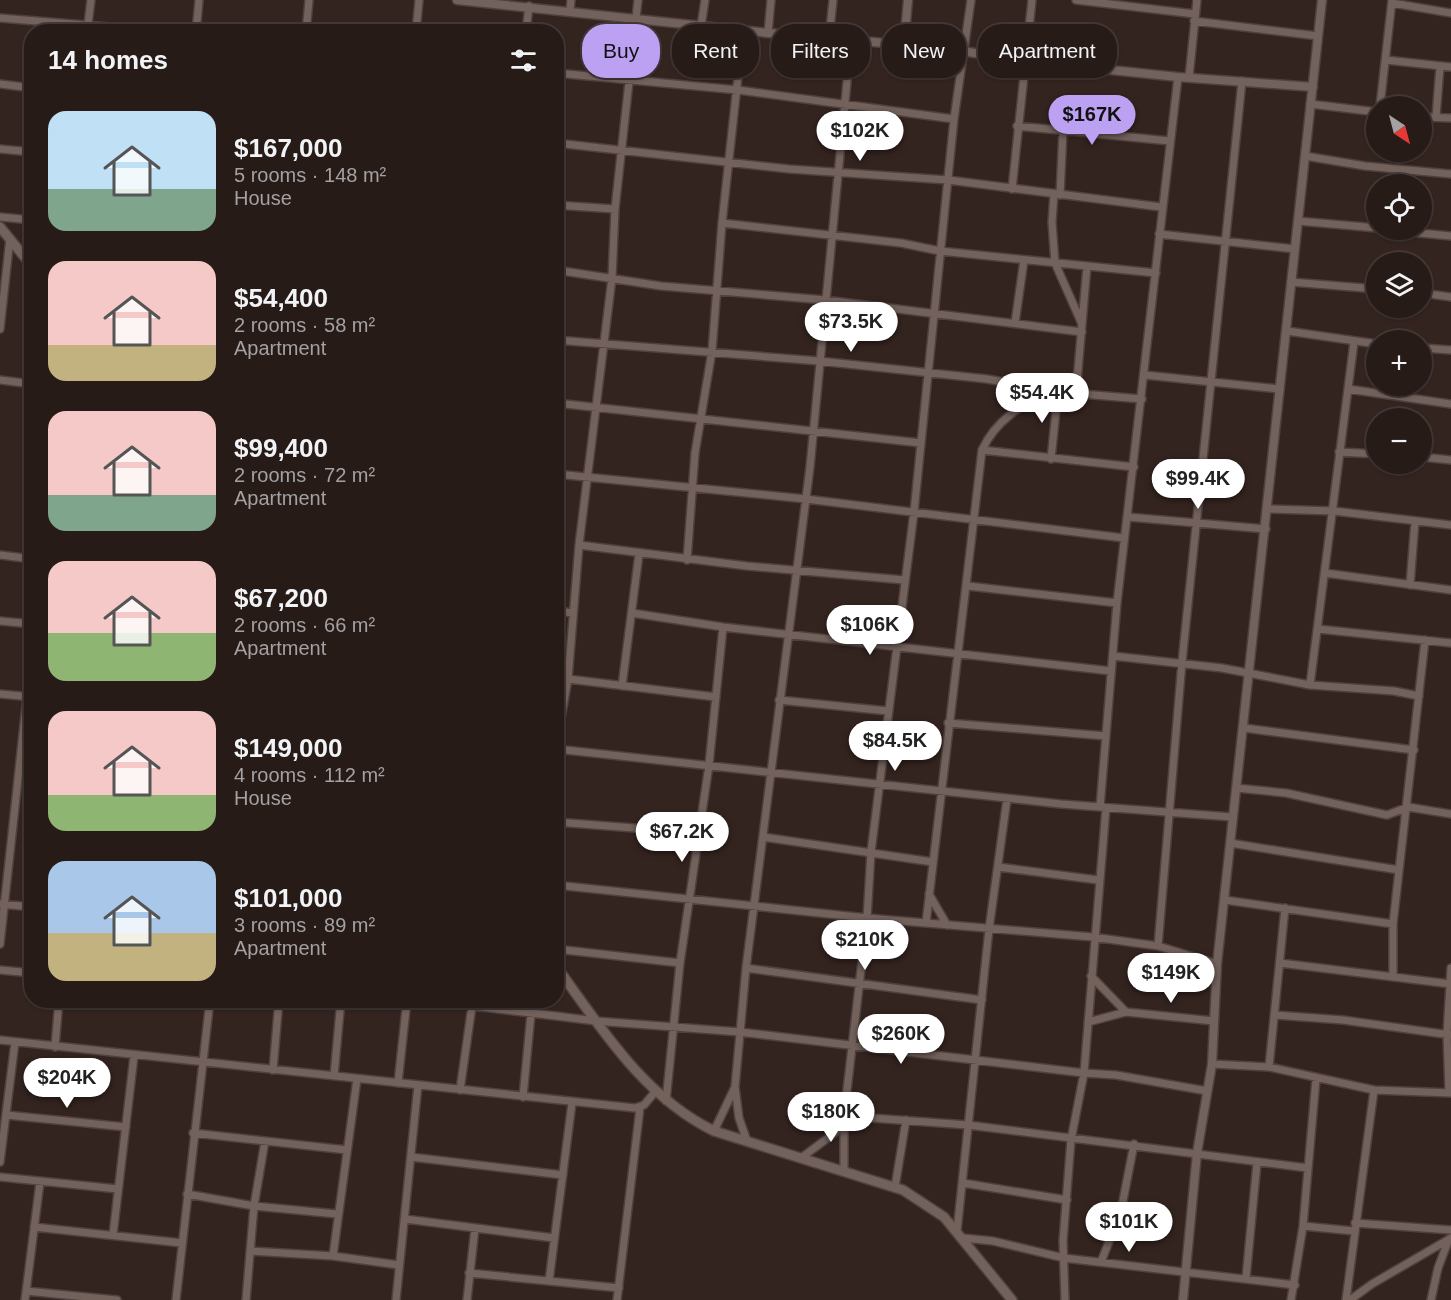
<!DOCTYPE html>
<html lang="en">
<head>
<meta charset="utf-8">
<style>
	body { margin:0; font-family:Arial,sans-serif; background:#332825; color:#f1f3f6; height:100vh; display:flex; flex-direction:column; font-size:22px; white-space:nowrap }
	* { box-sizing:border-box; margin:0 }
	p { font-size:20px; color:#a4a1a2 }
	.icon { flex:none; width:33px; height:33px; fill:none; stroke:currentColor; stroke-width:2; stroke-linecap:round; stroke-linejoin:round }
	.map { position:relative; flex:1; overflow:hidden }
	.side { position:absolute; left:24px; top:24px; width:540px; height:984px; display:flex; flex-direction:column; background:#271b18; border-radius:24px; box-shadow:0 2px 4px #0004,0 0 0 2px #433937 }
	.side>* { flex:none }
	.banner { position:absolute; left:582px; top:24px; width:570px; height:54px; display:flex; gap:12px }
	.needle { width:39px; rotate:144deg }
	.buttons { position:absolute; left:1366px; top:96px; display:grid; gap:12px }
	.buttons a { display:grid; place-items:center; width:66px; height:66px; border-radius:50%; background:#271b18; box-shadow:0 2px 4px #0004,0 0 0 2px #433937; font-size:30px }
	.price { position:absolute; translate:-50% -51px; padding:0 14px; border-radius:21px; background:#fff; color:#222; font-size:20px; line-height:39px; filter:drop-shadow(0 2px 3px #0008) }
	.price::after { content:''; position:absolute; left:50%; top:36px; width:18px; height:14px; margin-left:-9px; background:inherit; clip-path:polygon(0 0,100% 0,50% 100%) }
	.price.current { background:#bca0f2; color:#111 }
	ul { padding:0; list-style:none }
	li { display:flex; align-items:center; gap:18px; height:150px; padding:0 24px }
	li span { display:grid; place-items:center; flex:none; width:168px; height:120px; border-radius:18px; color:#555 }
	li>.icon { margin-inline-start:auto }
	span .icon { width:72px; height:72px; fill:#fffc; stroke-width:1 }
	li b { font-size:26px }
	h2 { display:flex; justify-content:space-between; align-items:center; height:72px; padding:0 24px; font-size:26px }
	.pill { padding:0 21px; border-radius:24px; background:#271b18; box-shadow:0 2px 4px #0004,0 0 0 2px #433937; font-size:21px; line-height:54px }
	.pill.current { background:#bca0f2; color:#111 }
	.map>svg:first-child { display:block }
	.lines { fill:none; stroke-linecap:round; stroke-linejoin:round }
	.minor-casing { stroke:#4e413f; stroke-width:10 }
	.tertiary-casing { stroke:#4e413f; stroke-width:11 }
	.secondary-casing { stroke:#4e413f; stroke-width:12 }
	.minor { stroke:#73615c; stroke-width:7 }
	.tertiary { stroke:#73615c; stroke-width:8 }
	.secondary { stroke:#73615c; stroke-width:9 }
</style>
</head>
<body>
<div class="map">
<svg width="1451" height="1300" viewBox="0 0 1451 1300">
	<rect width="100%" height="100%" fill="#342420"/>
	<g class="lines">
		<g class="minor-casing">
			<path id="minor" d="M 1076,0 L 1195,14
				M 1392,3 L 1451,13
				M 570,10 L 571,0
				M 0,18 L 170,32
				M 1194,21 L 1318,36
				M 701,26 L 705,0
				M 87,32 L 91,0
				M 196,32 L 199,0
				M 306,32 L 309,0
				M 416,32 L 419,0
				M 526,32 L 529,6
				M 768,33 L 771,0
				M 829,39 L 833,0
				M 1386,60 L 1451,67
				M 556,73 L 738,90 L 954,119
				M 1189,77 L 1197,0
				M 0,84 L 32,88
				M 1310,104 L 1377,112
				M 1380,106 L 1392,0
				M 1422,117 L 1451,118
				M 1436,117 L 1440,66
				M 1017,126 L 1170,141
				M 556,143 L 789,169 L 948,180 L 1161,207
				M 0,149 L 32,152
				M 1305,156 L 1365,166 L 1451,174
				M 1012,189 L 1032,0
				M 1054,194 L 1052,222 L 1055,263 L 1082,324
				M 1060,195 L 1063,130
				M 556,205 L 615,209
				M 0,217 L 32,220
				M 1298,221 L 1377,228
				M 722,223 L 901,243 L 940,251 L 1156,273
				M 1388,230 L 1451,236
				M 1159,234 L 1295,249
				M 556,270 L 661,286 L 825,300 L 1082,332
				M 1291,282 L 1377,289
				M 1422,293 L 1451,297
				M 1015,323 L 1024,260
				M 0,329 L 10,238
				M 1287,331 L 1377,344
				M 556,340 L 819,361 L 987,379 L 1058,392 L 1142,399
				M 1422,348 L 1451,350
				M 1145,375 L 1280,389
				M 0,380 L 32,384
				M 1348,389 L 1451,404
				M 1076,393 L 1087,266
				M 556,403 L 921,443
				M 982,450 L 1134,467
				M 1339,452 L 1377,454
				M 1422,457 L 1451,460
				M 1051,459 L 1058,392
				M 556,474 L 806,499 L 1124,538
				M 1268,509 L 1334,511 L 1451,525
				M 1128,517 L 1266,529
				M 579,545 L 747,566 L 904,580
				M 0,555 L 32,559
				M 687,560 L 695,453 L 712,351 L 722,223 L 743,31
				M 1325,573 L 1451,590
				M 1410,585 L 1415,521
				M 968,586 L 1117,603
				M 556,611 L 573,613
				M 632,613 L 723,627 L 1111,671
				M 0,621 L 32,624
				M 1318,629 L 1451,643
				M 1113,656 L 1222,668 L 1310,685 L 1394,691 L 1419,696
				M 1310,685 L 1354,342
				M 622,686 L 639,554
				M 556,690 L 568,679 L 716,697
				M 0,694 L 32,697
				M 779,700 L 888,711
				M 948,723 L 1106,736
				M 1244,728 L 1414,750
				M 556,747 L 568,679 L 579,545 L 612,278 L 615,209 L 638,0
				M 556,749 L 1061,804 L 1232,817
				M 1236,788 L 1286,793 L 1387,815 L 1408,807 L 1451,814
				M 1100,807 L 1117,603 L 1178,77
				M 556,822 L 699,833
				M 763,837 L 933,862
				M 1230,843 L 1399,870
				M 998,867 L 1098,880
				M 556,885 L 867,918 L 1093,937 L 1158,946 L 1217,964
				M 929,894 L 947,925
				M 1225,900 L 1393,924 L 1393,977
				M 0,904 L 32,907
				M 926,923 L 982,450 C 996,420 1021,405 1051,391
				M 1393,924 L 1425,640
				M 0,944 L 32,651
				M 1158,946 L 1182,662 L 1242,81
				M 556,949 L 680,963
				M 1280,963 L 1451,984
				M 746,968 L 982,1000
				M 0,970 L 32,973
				M 1091,976 L 1126,1012
				M 426,1000 L 596,1021 L 740,1032 L 1084,1073 L 1116,1075 L 1207,1091
				M 1275,1015 L 1343,1020 L 1451,1035
				M 1088,1022 L 1126,1012 L 1214,1021
				M 0,1040 L 635,1108 L 644,1105 L 655,1092
				M 55,1047 L 59,1000
				M 1212,1064 L 1269,1067 L 1374,1090 L 1451,1093
				M 1269,1067 L 1285,908
				M 273,1070 L 279,1000
				M 334,1076 L 341,1000
				M 398,1083 L 407,1000
				M 460,1090 L 472,1006
				M 1449,1092 L 1447,1034 L 1451,968
				M 523,1097 L 531,1014
				M 666,1101 L 680,963 L 709,765 L 723,627
				M 6,1115 L 126,1127
				M 844,1116 L 968,1125 L 1308,1168
				M 714,1131 L 734,1089
				M 193,1133 L 347,1150
				M 747,1141 L 739,1118 L 735,1087 L 746,968 L 810,467 L 851,40
				M 411,1157 L 563,1175
				M 801,1158 L 844,1126
				M 0,1162 L 15,1042
				M 844,1170 L 844,1116 L 867,918 L 871,852 L 914,512 L 954,119 L 971,0
				M 0,1177 L 118,1189
				M 963,1183 L 1067,1200
				M 895,1187 L 906,1120
				M 187,1194 L 254,1206 L 337,1214
				M 405,1219 L 554,1238
				M 1355,1223 L 1451,1230
				M 1303,1226 L 1354,1231
				M 34,1227 L 182,1243
				M 957,1231 L 989,929 L 1007,799
				M 113,1235 L 134,1056
				M 963,1238 L 993,1241 L 1064,1258 L 1295,1285
				M 250,1251 L 333,1256 L 399,1265
				M 333,1256 L 357,1079
				M 1101,1262 L 1121,1211 L 1134,1144
				M 469,1273 L 619,1288
				M 1246,1278 L 1257,1163
				M 549,1281 L 572,1103
				M 26,1291 L 117,1300
				M 25,1300 L 40,1182
				M 176,1300 L 210,1000
				M 246,1300 L 254,1206 L 265,1141
				M 396,1300 L 418,1085
				M 467,1300 L 475,1228
				M 617,1300 L 640,1108
				M 1065,1300 L 1063,1241 L 1071,1140 L 1084,1073 L 1106,808
				M 1291,1300 L 1303,1226 L 1316,1079
				M 1346,1300 L 1374,1090
				M 1350,1300 L 1372,1284 L 1451,1238
				M 1431,1300 L 1438,1268 L 1449,1239"/>
		</g>
		<g class="tertiary-casing">
			<path id="tertiary" d="M 457,0 L 768,33 L 943,48 L 1025,61 L 1178,77 L 1313,87
				M 904,44 L 908,0
				M 1183,1300 L 1197,1153 L 1212,1064 L 1217,964 L 1322,0"/>
		</g>
		<g class="secondary-casing">
			<path id="secondary" d="M 0,227 L 32,266
				M 556,966 C 601,1028 644,1097 714,1131 L 903,1190 L 944,1217 L 1012,1300"/>
		</g>
		<use href="#minor" class="minor"/>
		<use href="#tertiary" class="tertiary"/>
		<use href="#secondary" class="secondary"/>
	</g>
</svg>
<div class="buttons">
<a><svg class="needle" viewBox="-14 -14 28 28"><path d="M0-13l5 13h-10z" fill="#e53935"/><path d="M0 13l5-13h-10z" fill="#a4a1a2"/></svg></a>
<a><svg class="icon" aria-label="locate" viewBox="0 0 24 24"><circle cx="12" cy="12" r="6"/><path d="M12 2v4M12 18v4M2 12h4M18 12h4"/></svg></a>
<a><svg class="icon" aria-label="layers" viewBox="0 0 24 24"><path d="M12 4l9 5-9 5-9-5zM3 14l9 5 9-5"/></svg></a>
<a>+</a>
<a>−</a>
</div>
<b class="price current" style="left:1092px;top:146px">$167K</b>
<b class="price" style="left:860px;top:162px">$102K</b>
<b class="price" style="left:851px;top:353px">$73.5K</b>
<b class="price" style="left:1042px;top:424px">$54.4K</b>
<b class="price" style="left:1198px;top:510px">$99.4K</b>
<b class="price" style="left:870px;top:656px">$106K</b>
<b class="price" style="left:895px;top:772px">$84.5K</b>
<b class="price" style="left:682px;top:863px">$67.2K</b>
<b class="price" style="left:865px;top:971px">$210K</b>
<b class="price" style="left:1171px;top:1004px">$149K</b>
<b class="price" style="left:901px;top:1065px">$260K</b>
<b class="price" style="left:67px;top:1109px">$204K</b>
<b class="price" style="left:831px;top:1143px">$180K</b>
<b class="price" style="left:1129px;top:1253px">$101K</b>
<div class="banner">
<a class="pill current">Buy</a>
<a class="pill">Rent</a>
<a class="pill">Filters</a>
<a class="pill">New</a>
<a class="pill">Apartment</a>
</div>
<section class="side">
<h2>14 homes<svg class="icon" aria-label="filters" viewBox="0 0 24 24"><path d="M4 7h16M4 17h16"/><circle cx="9" cy="7" r="2"/><circle cx="15" cy="17" r="2"/></svg></h2>
<ul>
<li><span style="background:linear-gradient(#bfe0f5 65%,#7fa58c 0)"><svg class="icon" aria-label="home" viewBox="0 0 24 24"><path d="M3 11l9-7 9 7M6 9v11h12V9"/></svg></span><div><b>$167,000</b><p>5 rooms · 148 m²</p><p>House</p></div></li>
<li><span style="background:linear-gradient(#f6c9c9 70%,#c2b280 0)"><svg class="icon" aria-label="home" viewBox="0 0 24 24"><path d="M3 11l9-7 9 7M6 9v11h12V9"/></svg></span><div><b>$54,400</b><p>2 rooms · 58 m²</p><p>Apartment</p></div></li>
<li><span style="background:linear-gradient(#f6c9c9 70%,#7fa58c 0)"><svg class="icon" aria-label="home" viewBox="0 0 24 24"><path d="M3 11l9-7 9 7M6 9v11h12V9"/></svg></span><div><b>$99,400</b><p>2 rooms · 72 m²</p><p>Apartment</p></div></li>
<li><span style="background:linear-gradient(#f6c9c9 60%,#8fb573 0)"><svg class="icon" aria-label="home" viewBox="0 0 24 24"><path d="M3 11l9-7 9 7M6 9v11h12V9"/></svg></span><div><b>$67,200</b><p>2 rooms · 66 m²</p><p>Apartment</p></div></li>
<li><span style="background:linear-gradient(#f6c9c9 70%,#8fb573 0)"><svg class="icon" aria-label="home" viewBox="0 0 24 24"><path d="M3 11l9-7 9 7M6 9v11h12V9"/></svg></span><div><b>$149,000</b><p>4 rooms · 112 m²</p><p>House</p></div></li>
<li><span style="background:linear-gradient(#a9c7e8 60%,#c2b280 0)"><svg class="icon" aria-label="home" viewBox="0 0 24 24"><path d="M3 11l9-7 9 7M6 9v11h12V9"/></svg></span><div><b>$101,000</b><p>3 rooms · 89 m²</p><p>Apartment</p></div></li>
</ul>
</section>
</div>
</body>
</html>
